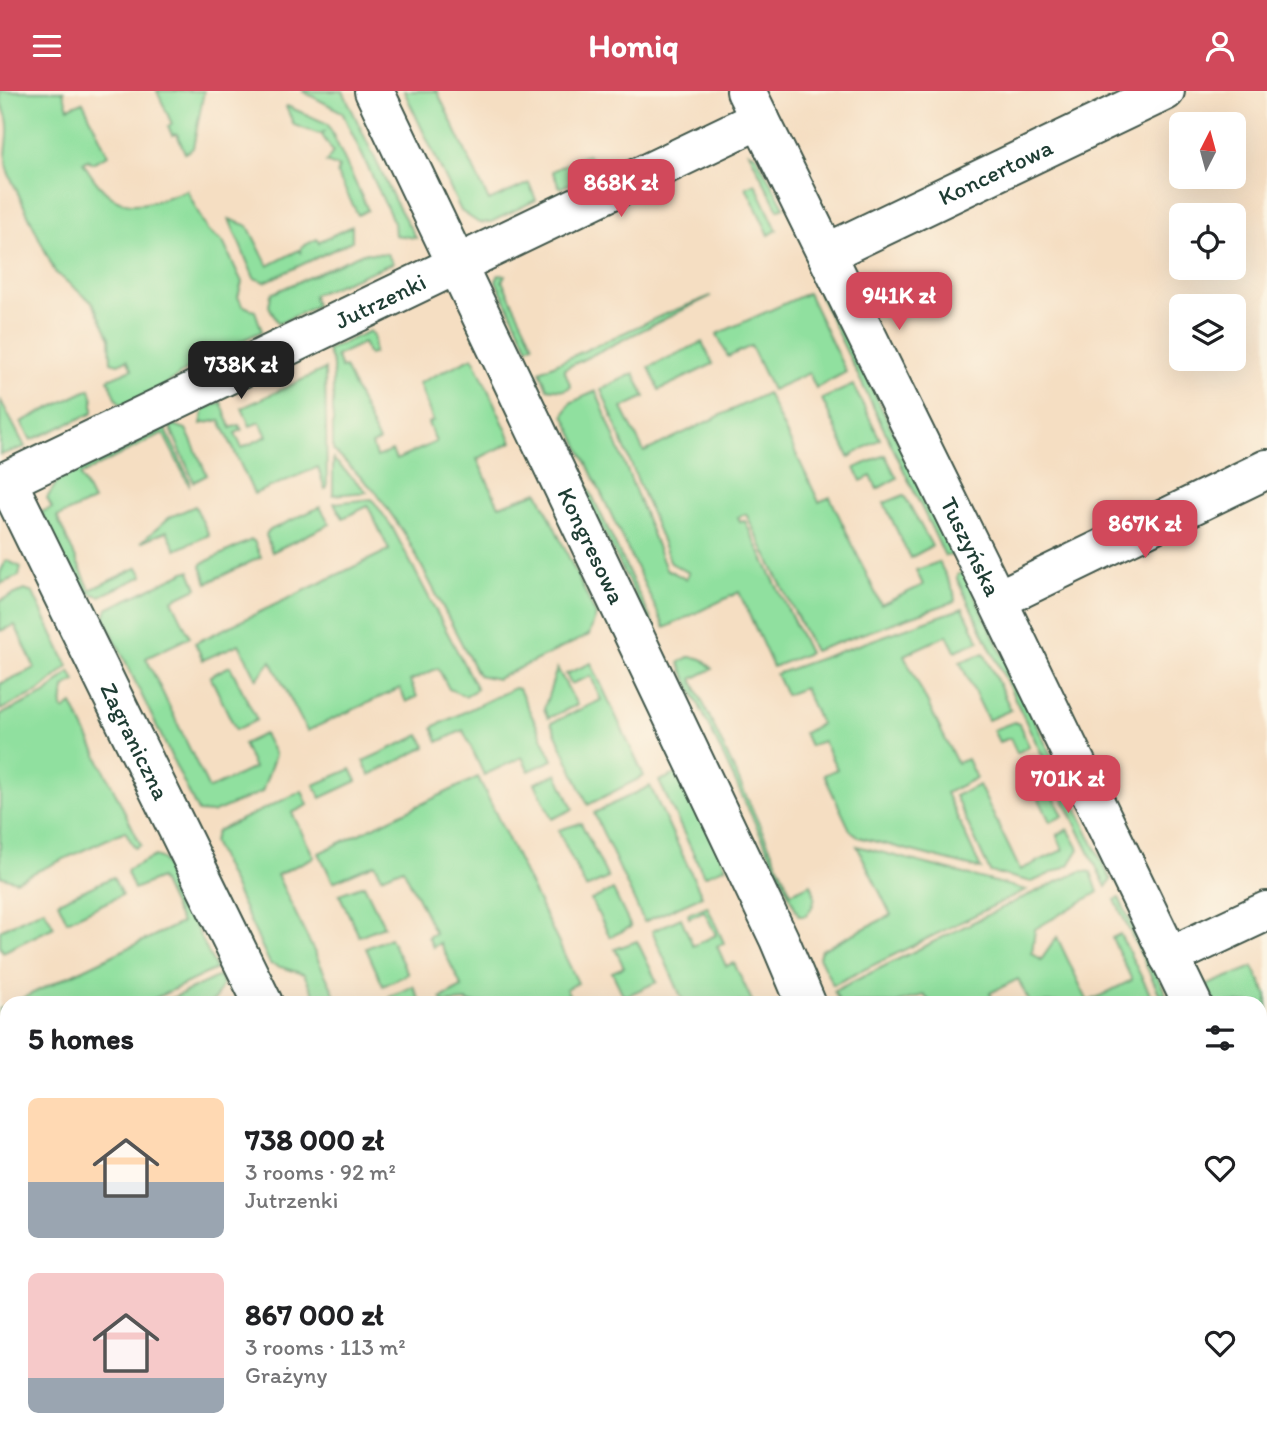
<!DOCTYPE html>
<html lang="en">
<head>
<meta charset="utf-8">
<style>
	body { margin:0; font-family:Itim,sans-serif; background:#f2f2f2; color:#202124; height:100vh; display:flex; flex-direction:column; font-size:26px; white-space:nowrap }
	* { box-sizing:border-box; margin:0 }
	p { font-size:23px; color:#757577 }
	.icon { flex:none; width:38px; height:38px; fill:none; stroke:currentColor; stroke-width:2; stroke-linecap:round; stroke-linejoin:round }
	.map { position:relative; flex:1; overflow:hidden }
	.details { position:absolute; left:0px; top:905px; width:1267px; height:450px; display:flex; flex-direction:column; background:#fff; border-radius:21px 21px 0 0; box-shadow:0 7px 28px #0002 }
	.details>* { flex:none }
	.needle { width:46px; rotate:6deg }
	.buttons { position:absolute; left:1169px; top:21px; display:grid; gap:14px }
	.buttons a { display:grid; place-items:center; width:77px; height:77px; border-radius:10px; background:#fff; box-shadow:0 7px 28px #0002; font-size:35px }
	.price { position:absolute; translate:-50% -60px; padding:0 16px; border-radius:14px; background:#d1495b; color:#fff; font-size:23px; line-height:46px; filter:drop-shadow(0 2px 4px #0008) }
	.price::after { content:''; position:absolute; left:50%; top:42px; width:21px; height:16px; margin-left:-10px; background:inherit; clip-path:polygon(0 0,100% 0,50% 100%) }
	.price.selected { background:#222; color:#fff }
	ul { padding:0; list-style:none }
	li { display:flex; align-items:center; gap:21px; height:175px; padding:0 28px }
	li span { display:grid; place-items:center; flex:none; width:196px; height:140px; border-radius:10px; color:#555 }
	li>.icon { margin-inline-start:auto }
	span .icon { width:84px; height:84px; fill:#fffc; stroke-width:1 }
	li b { font-size:30px }
	h2 { display:flex; justify-content:space-between; align-items:center; height:84px; padding:0 28px; font-size:30px }
	header { display:flex; justify-content:space-between; align-items:center; height:91px; padding:0 28px; background:#d1495b; color:#fff; font-size:32px; font-weight:800 }
	.map>svg:first-child { display:block }
	.green { fill:#90e09f; stroke:#588e6a; stroke-width:2 }
	.lines { fill:none; stroke-linecap:round; stroke-linejoin:round }
	.minor-casing { stroke:#3f5549; stroke-width:42 }
	.minor { stroke:#fff; stroke-width:38 }
	.labels { text-anchor:middle; stroke-width:7; stroke-linejoin:round; paint-order:stroke }
	.street-label { font-size:24px; fill:#1f3d34; stroke:#fcf5e5 }
</style>
</head>
<body>
<header><svg class="icon" aria-label="menu" viewBox="0 0 24 24"><path d="M4 6h16M4 12h16M4 18h16"/></svg>Homiq<svg class="icon" aria-label="person" viewBox="0 0 24 24"><circle cx="12" cy="8" r="4"/><path d="M4 21q1-7 8-7t8 7"/></svg></header>
<div class="map">
<svg width="1267" height="1354" viewBox="0 0 1267 1354">
	<rect width="100%" height="100%" fill="#fcf5e5"/>
	<filter id="ink" filterUnits="userSpaceOnUse"><feTurbulence type="fractalNoise" baseFrequency=".0143" numOctaves="2"/><feDisplacementMap in="SourceGraphic" scale="14" xChannelSelector="R" yChannelSelector="G"/><feConvolveMatrix kernelMatrix="1 2 1 2 8 2 1 2 1" color-interpolation-filters="sRGB"/></filter>
	<filter id="wash" filterUnits="userSpaceOnUse"><feTurbulence type="fractalNoise" baseFrequency=".00686" numOctaves="4" result="noise"/><feDisplacementMap in="SourceGraphic" scale="28" xChannelSelector="R" yChannelSelector="G"/><feGaussianBlur stdDeviation="1.57" result="paint"/><feColorMatrix in="noise" values="0 0 0 0 0 0 0 0 0 0 0 0 0 0 0 0 0 1.4 0 .05"/><feComposite in="paint" operator="in"/></filter>
	<g filter="url(#wash)">
		<rect width="100%" height="100%" fill="#f5dec2"/>
		<path class="green" d="M 0,0 L 65,0 L 63,1 L 68,17 L 83,11 L 108,64 L 92,72 L 88,69 L 83,71 C 114,124 135,119 187,99 L 207,139 L 223,151 L 242,191 L 238,206 L 242,214 L 255,220 L 262,240 L 199,270 L 129,320 L 118,311 L 108,288 L 132,278 L 127,269 L 118,273 L 111,271 L 110,247 L 93,212 L 55,181 L 9,83 C 1,65 12,46 7,27 C 4,15 0,17 0,0 Z
			M 157,0 L 204,0 L 193,57 L 185,62 L 177,43 L 172,44 L 168,35 L 172,33 Z
			M 302,0 L 343,0 L 395,110 L 416,147 L 395,144 L 394,132 L 342,21 Z
			M 404,0 L 437,0 L 489,110 L 529,92 L 536,109 L 491,131 L 479,132 L 461,120 Z
			M 287,15 L 328,33 L 368,119 L 358,124 L 337,83 L 339,76 L 326,71 L 333,61 L 322,44 L 324,41 L 319,43 L 294,34 L 286,16 Z
			M 749,61 L 756,64 L 784,116 L 778,119 Z
			M 587,63 L 598,80 L 560,97 L 552,80 Z
			M 755,92 L 777,139 L 769,144 L 746,96 Z
			M 229,128 L 248,135 L 268,175 L 299,159 L 301,161 L 301,156 L 317,148 L 319,152 L 320,150 L 352,135 L 352,150 L 265,191 L 254,187 Z
			M 363,162 L 387,163 L 393,172 L 313,204 L 316,215 L 278,233 L 269,215 L 271,203 Z
			M 499,183 L 505,184 L 502,190 L 533,253 L 528,256 L 496,190 Z
			M 822,193 L 828,207 L 953,464 L 945,465 L 815,195 Z
			M 808,202 L 846,281 L 816,297 L 809,282 L 772,299 L 751,255 L 728,266 L 717,243 Z
			M 711,205 L 564,278 L 571,296 L 564,299 L 547,297 L 540,280 L 665,223 Z
			M 370,240 L 374,247 L 374,262 L 369,264 L 363,252 L 336,265 L 341,277 L 345,276 L 379,351 L 372,354 L 376,366 L 392,360 L 396,369 L 436,351 L 428,332 L 433,330 L 419,292 L 473,266 L 512,351 L 477,368 L 499,415 L 538,401 L 596,524 L 589,544 L 497,588 L 478,584 L 406,445 L 376,401 L 333,359 L 333,274 L 327,259 Z
			M 702,251 L 713,273 L 659,299 L 649,276 Z
			M 325,278 L 327,397 L 325,398 L 318,376 L 254,403 L 220,329 L 201,333 L 204,318 L 221,311 L 231,337 L 239,334 L 242,339 L 235,342 L 242,357 L 267,345 L 260,331 L 250,335 L 242,317 Z
			M 634,282 L 645,306 L 622,317 L 644,361 L 767,302 L 819,411 L 830,406 L 881,514 L 923,494 L 916,479 L 939,471 L 954,501 L 955,510 L 814,560 L 746,423 L 738,426 L 740,431 L 745,430 L 809,562 L 773,576 L 739,501 L 665,537 L 564,324 L 570,312 L 596,300 L 666,478 L 686,488 L 689,482 L 671,472 L 601,298 Z
			M 853,294 L 880,348 L 849,366 L 822,308 Z
			M 90,298 L 93,308 L 93,322 L 31,349 L 21,331 Z
			M 0,308 L 25,356 L 0,364 Z
			M 558,333 L 657,541 L 654,543 L 554,339 Z
			M 174,334 L 186,338 L 207,384 L 194,391 L 170,336 Z
			M 165,337 L 190,390 L 189,394 L 163,342 L 80,384 L 93,410 L 57,426 L 90,499 L 138,476 L 143,485 L 100,505 L 74,498 L 41,421 L 52,417 L 47,407 L 59,388 Z
			M 885,364 L 897,387 L 877,398 L 871,385 L 861,390 L 855,377 Z
			M 333,368 L 335,370 L 367,401 L 333,404 Z
			M 904,404 L 932,455 L 910,467 L 884,412 Z
			M 372,408 L 392,436 L 477,598 L 465,605 L 449,598 L 438,577 L 410,590 L 417,606 L 406,611 L 400,597 L 307,640 L 271,570 L 257,588 L 239,553 L 203,569 L 195,552 L 389,459 L 368,415 L 343,427 L 334,412 Z
			M 195,415 L 209,444 L 176,459 L 167,440 L 141,451 L 170,426 Z
			M 320,416 L 330,433 L 272,461 L 266,444 L 268,440 Z
			M 251,449 L 254,450 L 261,466 L 207,492 L 201,475 L 203,472 Z
			M 6,469 L 21,476 L 19,485 L 0,493 L 0,482 Z
			M 187,480 L 190,480 L 197,497 L 172,509 L 190,546 L 146,567 L 209,698 L 254,677 L 243,653 L 264,643 L 275,664 L 262,701 L 212,722 L 198,721 L 104,526 L 107,518 Z
			M 963,481 L 1111,789 L 1106,796 L 957,488 L 957,484 Z
			M 24,499 L 33,502 L 68,575 L 38,601 L 0,619 L 0,593 L 35,577 L 15,534 L 0,540 L 0,510 Z
			M 963,517 L 979,550 L 955,560 L 947,544 L 904,564 L 957,672 L 967,668 L 976,687 L 946,702 L 981,778 L 858,746 L 850,739 L 824,684 L 837,678 L 823,650 L 810,655 L 804,642 L 821,633 L 804,597 L 786,604 L 776,583 Z
			M 984,562 L 1011,619 L 988,629 L 960,571 Z
			M 688,566 C 700,566 705,568 712,578 L 692,588 L 791,802 L 811,793 C 817,806 815,815 805,825 L 799,825 L 679,572 Z
			M 591,572 L 644,685 L 588,714 L 551,632 L 601,609 L 591,585 L 571,593 L 566,583 Z
			M 230,575 L 257,629 L 236,639 L 210,585 Z
			M 557,577 L 577,614 L 548,627 L 544,618 Z
			M 70,580 L 75,590 L 64,596 L 62,617 L 64,619 L 72,613 L 141,754 L 135,757 L 125,740 L 16,790 L 0,785 L 0,624 L 47,602 Z
			M 514,597 L 519,598 L 553,669 L 529,680 L 522,666 L 484,684 L 463,639 L 438,651 L 433,636 Z
			M 1014,631 L 1019,633 L 1029,655 L 1017,662 L 1010,647 L 999,651 L 993,639 Z
			M 420,644 L 426,656 L 370,684 L 363,670 Z
			M 1036,668 L 1063,725 L 1050,731 L 1023,674 Z
			M 351,678 L 357,690 L 321,707 L 314,694 Z
			M 681,681 L 726,776 L 704,785 L 659,690 Z
			M 557,683 L 573,718 L 552,728 L 535,692 Z
			M 478,686 L 578,892 L 566,898 L 573,912 L 469,912 L 468,910 L 444,912 L 441,907 L 462,896 L 440,852 L 433,856 L 428,846 L 435,842 L 403,777 L 382,786 L 375,773 L 333,791 L 319,762 Z
			M 979,694 L 1020,779 L 1063,759 L 1057,744 L 1068,738 L 1079,758 L 1069,774 L 1032,791 L 990,781 L 955,705 Z
			M 650,695 L 702,805 L 644,831 L 594,722 Z
			M 302,700 L 308,714 L 292,722 L 314,766 L 277,784 L 339,912 L 318,912 L 304,883 L 270,873 L 213,751 L 217,740 Z
			M 581,732 L 608,787 L 586,797 L 558,739 Z
			M 857,755 L 1026,799 L 833,894 L 819,866 L 821,859 L 891,824 Z
			M 155,765 L 163,768 L 216,878 L 145,912 L 12,912 L 181,832 L 160,787 L 134,798 L 127,781 L 128,778 Z
			M 1081,780 L 1091,781 L 1098,801 L 1035,838 L 1032,862 L 1041,869 L 1057,846 L 1088,911 L 1132,889 L 1112,847 L 1120,843 L 1150,903 L 1146,911 L 1030,912 L 1018,888 L 990,902 L 994,912 L 931,912 L 924,904 L 897,912 L 840,912 L 834,900 L 1022,807 Z
			M 113,786 L 122,804 L 67,830 L 58,811 Z
			M 364,794 L 384,835 L 359,845 L 339,803 Z
			M 613,799 L 631,836 L 610,846 L 591,809 Z
			M 1119,807 L 1166,903 L 1161,906 L 1115,809 Z
			M 707,815 L 724,852 L 717,855 L 726,875 L 734,872 L 753,912 L 683,910 L 652,840 L 681,827 L 693,855 L 716,844 L 704,820 L 689,827 L 688,823 Z
			M 44,818 L 54,836 L 3,861 L 0,855 L 0,839 Z
			M 390,847 L 408,883 L 383,895 L 366,857 Z
			M 637,850 L 657,891 L 624,906 L 612,881 L 624,876 L 615,858 Z
			M 1253,876 L 1267,904 L 1267,1037 L 1260,1022 L 1260,912 L 1208,912 L 1200,897 Z
			M 219,885 L 223,893 L 215,908 L 209,912 L 162,912 Z
			M 413,895 L 421,912 L 392,912 L 389,906 Z
			M 7,914 L 7,979 L 0,982 L 0,918 Z
			M 7,1323 L 7,1348 L 28,1348 L 31,1354 L 0,1354 L 0,1326 Z
			M 261,1348 L 388,1348 L 392,1354 L 247,1354 Z
			M 395,1348 L 661,1348 L 664,1354 L 398,1354 Z
			M 884,1348 L 984,1348 L 988,1354 L 870,1354 Z
			M 1090,1348 L 1209,1348 L 1205,1349 L 1207,1354 L 1101,1354 Z"/>
	</g>
	<g filter="url(#ink)">
		<g class="lines">
			<g class="minor-casing">
				<g id="minor">
					<path id="s1" d="M 374,0 L 779,848 L 806,912"/>
					<path id="s2" d="M 746,0 L 997,509 L 1192,912"/>
					<path id="s3" d="M 827,162 L 1165,0"/>
					<path id="s4" d="M 7,390 L 263,912"/>
					<path id="s5" d="M 0,393 L 760,28"/>
					<path d="M 997,509 L 1267,378"/>
					<path d="M 1169,866 L 1267,820"/>
					<path d="M 1260,1047 L 1267,1061"/>
					<path d="M 1260,1132 L 1267,1129"/>
					<path d="M 0,1191 L 7,1206"/>
					<path d="M 74,1348 L 77,1354"/>
					<path d="M 677,1348 L 680,1354"/>
					<path d="M 1020,1348 L 1023,1354"/>
					<path d="M 806,1354 L 819,1348"/>
				</g>
			</g>
			<use href="#minor" class="minor"/>
		</g>
	</g>
	<g class="labels">
		<g class="street-label">
			<text dy="8" stroke="none"><textPath href="#s3" startOffset="187">Koncertowa</textPath></text>
			<text dy="8" stroke="none"><textPath href="#s5" startOffset="422">Jutrzenki</textPath></text>
			<text dy="8" stroke="none"><textPath href="#s1" startOffset="504">Kongresowa</textPath></text>
			<text dy="8" stroke="none"><textPath href="#s2" startOffset="508">Tuszyńska</textPath></text>
			<text dy="8" stroke="none"><textPath href="#s4" startOffset="290">Zagraniczna</textPath></text>
		</g>
	</g>
</svg>
<div class="buttons">
<a><svg class="needle" viewBox="-14 -14 28 28"><path d="M0-13l5 13h-10z" fill="#e53935"/><path d="M0 13l5-13h-10z" fill="#757577"/></svg></a>
<a><svg class="icon" aria-label="locate" viewBox="0 0 24 24"><circle cx="12" cy="12" r="6"/><path d="M12 2v4M12 18v4M2 12h4M18 12h4"/></svg></a>
<a><svg class="icon" aria-label="layers" viewBox="0 0 24 24"><path d="M12 4l9 5-9 5-9-5zM3 14l9 5 9-5"/></svg></a>
</div>
<b class="price" style="left:621px;top:128px">868K zł</b>
<b class="price" style="left:899px;top:241px">941K zł</b>
<b class="price selected" style="left:241px;top:310px">738K zł</b>
<b class="price" style="left:1145px;top:469px">867K zł</b>
<b class="price" style="left:1068px;top:724px">701K zł</b>
<section class="details">
<h2>5 homes<svg class="icon" aria-label="filters" viewBox="0 0 24 24"><path d="M4 7h16M4 17h16"/><circle cx="9" cy="7" r="2"/><circle cx="15" cy="17" r="2"/></svg></h2>
<ul>
<li><span style="background:linear-gradient(#ffd9b3 60%,#9aa5b1 0)"><svg class="icon" aria-label="home" viewBox="0 0 24 24"><path d="M3 11l9-7 9 7M6 9v11h12V9"/></svg></span><div><b>738 000 zł</b><p>3 rooms · 92 m²</p><p>Jutrzenki</p></div><svg class="icon" aria-label="heart" viewBox="0 0 24 24"><path d="M12 20l-8-8c-3-5 5-10 8-4 3-6 11-1 8 4z"/></svg></li>
<li><span style="background:linear-gradient(#f6c9c9 75%,#9aa5b1 0)"><svg class="icon" aria-label="home" viewBox="0 0 24 24"><path d="M3 11l9-7 9 7M6 9v11h12V9"/></svg></span><div><b>867 000 zł</b><p>3 rooms · 113 m²</p><p>Grażyny</p></div><svg class="icon" aria-label="heart" viewBox="0 0 24 24"><path d="M12 20l-8-8c-3-5 5-10 8-4 3-6 11-1 8 4z"/></svg></li>
</ul>
</section>
</div>
</body>
</html>
